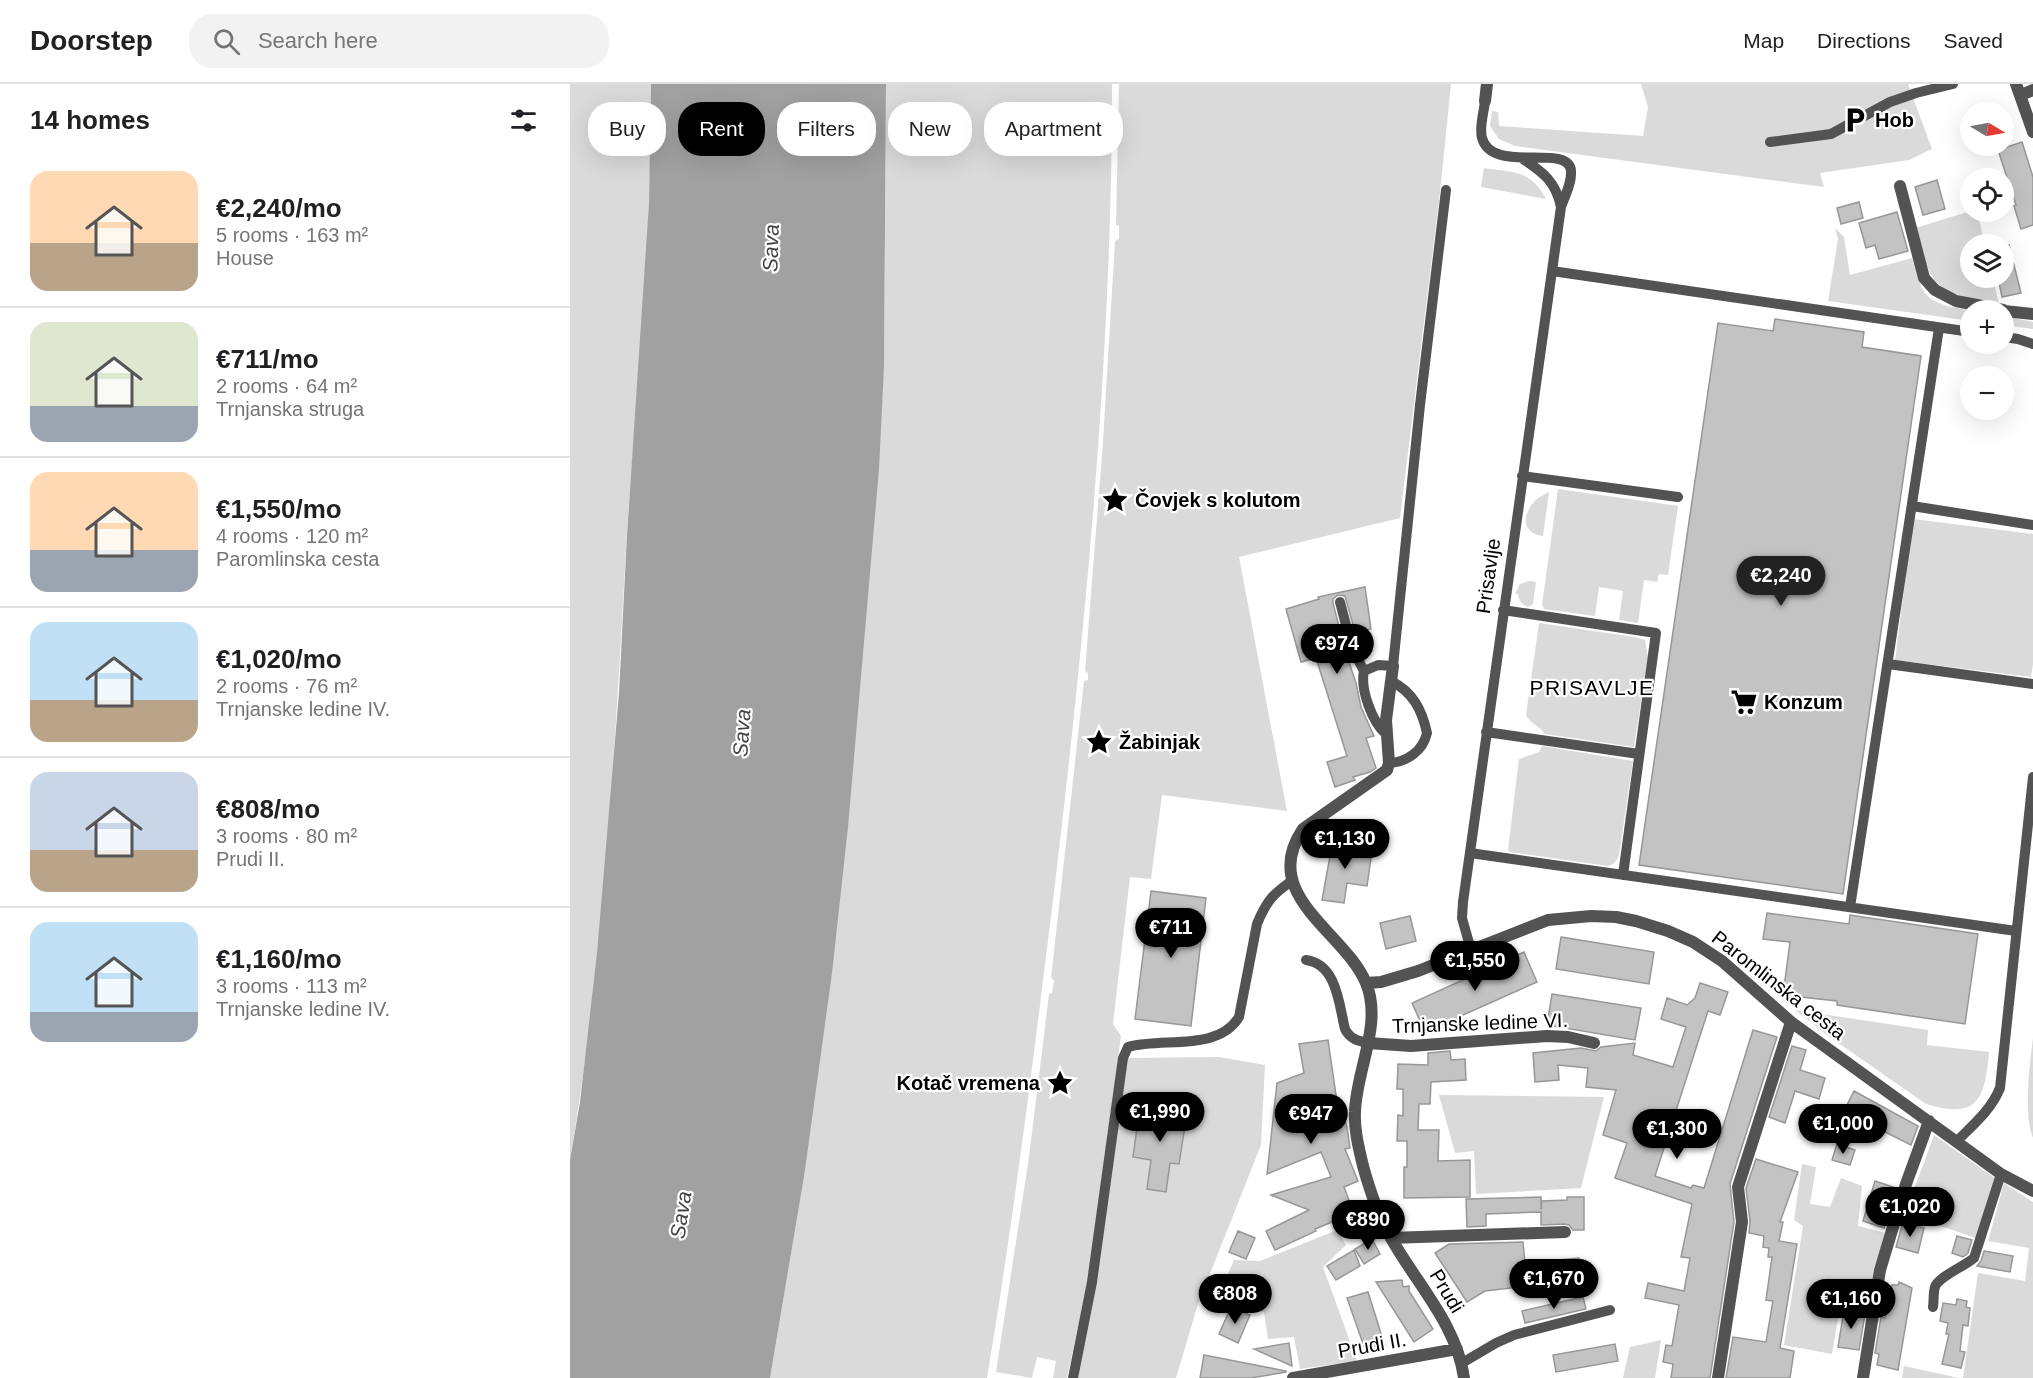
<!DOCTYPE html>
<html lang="en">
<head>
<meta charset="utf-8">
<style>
	body { margin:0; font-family:Arial,sans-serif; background:#f2f2f2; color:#202124; height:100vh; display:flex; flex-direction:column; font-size:22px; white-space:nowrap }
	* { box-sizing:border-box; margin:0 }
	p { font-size:20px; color:#757577 }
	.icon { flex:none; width:33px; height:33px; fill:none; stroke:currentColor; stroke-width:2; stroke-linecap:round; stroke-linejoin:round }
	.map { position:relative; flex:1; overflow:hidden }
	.panel { display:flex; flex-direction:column; background:#fff; width:570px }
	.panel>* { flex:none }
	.hud { position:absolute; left:18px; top:18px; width:570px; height:54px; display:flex; gap:12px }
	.needle { width:39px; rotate:100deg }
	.fabs { position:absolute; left:1390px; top:18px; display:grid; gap:12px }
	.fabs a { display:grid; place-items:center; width:54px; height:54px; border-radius:50%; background:#fff; box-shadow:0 6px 24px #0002; font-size:30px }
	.price { position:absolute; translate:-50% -51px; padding:0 14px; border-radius:21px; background:#000; color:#fff; font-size:20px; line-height:39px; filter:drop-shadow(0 2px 3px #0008) }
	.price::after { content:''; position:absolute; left:50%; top:36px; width:18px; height:14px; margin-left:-9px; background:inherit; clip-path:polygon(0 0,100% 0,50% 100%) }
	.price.selected { background:#222; color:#fff }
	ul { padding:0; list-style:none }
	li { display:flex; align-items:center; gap:18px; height:150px; padding:0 30px }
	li+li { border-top:2px solid #e0e0e0 }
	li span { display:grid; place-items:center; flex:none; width:168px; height:120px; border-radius:18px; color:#555 }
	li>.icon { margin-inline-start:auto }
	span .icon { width:72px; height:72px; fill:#fffc; stroke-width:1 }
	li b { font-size:26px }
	h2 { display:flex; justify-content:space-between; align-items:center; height:72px; padding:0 30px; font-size:26px }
	.pill { padding:0 21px; border-radius:24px; background:#fff; box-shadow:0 6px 24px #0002; font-size:21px; line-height:54px }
	.pill.selected { background:#000; color:#fff }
	header { display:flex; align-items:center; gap:36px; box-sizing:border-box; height:84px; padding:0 30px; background:#fff; border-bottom:2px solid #e0e0e0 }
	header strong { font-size:28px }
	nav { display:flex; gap:33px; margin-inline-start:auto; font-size:21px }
	.search { width:420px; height:54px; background:#f2f2f2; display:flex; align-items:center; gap:15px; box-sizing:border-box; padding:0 21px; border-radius:24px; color:#757577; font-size:22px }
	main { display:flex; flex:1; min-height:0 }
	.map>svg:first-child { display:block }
	.green { fill:#dadada }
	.water { fill:#a1a1a1 }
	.building { fill:#c3c3c3; stroke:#979797; stroke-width:1.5 }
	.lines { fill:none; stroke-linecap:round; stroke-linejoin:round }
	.service { stroke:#535353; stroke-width:10 }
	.minor { stroke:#535353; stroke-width:12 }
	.labels { text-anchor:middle; stroke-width:4.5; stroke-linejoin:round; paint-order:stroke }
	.poi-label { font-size:20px; font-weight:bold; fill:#000; stroke:#fff; text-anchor:start }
	.street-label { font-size:20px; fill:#000; stroke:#fff }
	.water-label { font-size:21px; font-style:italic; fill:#424242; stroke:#fff }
	.neighbourhood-label { font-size:21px; letter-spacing:1.5px; fill:#000; stroke:#fff }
</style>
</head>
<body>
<header>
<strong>Doorstep</strong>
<div class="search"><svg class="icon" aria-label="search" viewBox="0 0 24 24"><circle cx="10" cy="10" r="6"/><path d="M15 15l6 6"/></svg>Search here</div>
<nav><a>Map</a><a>Directions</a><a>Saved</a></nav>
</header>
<main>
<section class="panel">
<h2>14 homes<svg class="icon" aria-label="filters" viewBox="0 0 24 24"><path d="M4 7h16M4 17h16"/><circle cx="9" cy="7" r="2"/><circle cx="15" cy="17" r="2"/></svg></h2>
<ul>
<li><span style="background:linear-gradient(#ffd9b3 60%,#b9a48a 0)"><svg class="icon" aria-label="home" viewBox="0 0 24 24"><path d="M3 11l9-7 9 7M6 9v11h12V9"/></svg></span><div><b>€2,240/mo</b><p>5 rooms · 163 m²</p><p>House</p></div></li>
<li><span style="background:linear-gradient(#dfe7d0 70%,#9aa5b1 0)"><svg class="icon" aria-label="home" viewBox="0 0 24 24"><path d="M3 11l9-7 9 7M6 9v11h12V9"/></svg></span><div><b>€711/mo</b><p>2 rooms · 64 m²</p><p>Trnjanska struga</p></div></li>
<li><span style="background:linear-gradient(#ffd9b3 65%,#9aa5b1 0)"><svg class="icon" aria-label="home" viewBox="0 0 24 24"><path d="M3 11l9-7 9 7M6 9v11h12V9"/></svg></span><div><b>€1,550/mo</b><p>4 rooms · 120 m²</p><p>Paromlinska cesta</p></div></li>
<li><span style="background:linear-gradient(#bfe0f5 65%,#b9a48a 0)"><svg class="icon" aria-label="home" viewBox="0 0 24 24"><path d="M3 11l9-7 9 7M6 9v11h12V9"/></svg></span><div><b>€1,020/mo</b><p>2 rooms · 76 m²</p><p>Trnjanske ledine IV.</p></div></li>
<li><span style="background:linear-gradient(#c9d6e8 65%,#b9a48a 0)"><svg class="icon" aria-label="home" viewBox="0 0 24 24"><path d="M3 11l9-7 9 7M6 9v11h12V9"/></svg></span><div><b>€808/mo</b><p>3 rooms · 80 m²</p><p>Prudi II.</p></div></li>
<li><span style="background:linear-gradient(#bfe0f5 75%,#9aa5b1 0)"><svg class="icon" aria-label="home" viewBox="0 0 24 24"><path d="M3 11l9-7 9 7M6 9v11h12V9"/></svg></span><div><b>€1,160/mo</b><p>3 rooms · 113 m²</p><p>Trnjanske ledine IV.</p></div></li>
</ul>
</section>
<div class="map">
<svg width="1463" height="1294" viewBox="0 0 1463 1294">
	<rect width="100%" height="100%" fill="#fff"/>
	<path class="green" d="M 0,0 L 81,0 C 80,40 81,80 79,119 C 75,229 64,339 57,449 C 45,658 35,869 0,1076 Z
		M 316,0 L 542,0 C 542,270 516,540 484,808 C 464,971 444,1133 417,1294 L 200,1294 L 234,1093 L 314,283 Z
		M 549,0 L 881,0 L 870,108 L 830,434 L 669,473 L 717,727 L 592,711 L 581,795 L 560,793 L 543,940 L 551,952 L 518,1196 L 497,1294 L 483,1294 L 486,1277 L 467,1273 L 462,1294 L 426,1288 L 459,1073 L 479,910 L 482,909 L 484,896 L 481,894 L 514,597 L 518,596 L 518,589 L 515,587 L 533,358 L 545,157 L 549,155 L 549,142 L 546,141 Z
		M 1071,0 L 1338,0 L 1362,65 L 1339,76 L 1250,89 L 1254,103 L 945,62 L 929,55 L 920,42 L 922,27 L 928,28 L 929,42 L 1073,52 L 1078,23 Z
		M 914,84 C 944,89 960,85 976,115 L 911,103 Z
		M 1401,127 L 1407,128 L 1415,160 L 1401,160 L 1401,194 L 1423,194 L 1429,220 C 1365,207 1362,207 1345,144 Z
		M 1265,144 L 1274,153 L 1280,191 L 1342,174 C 1345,184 1348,197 1353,206 C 1361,221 1386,224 1401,226 L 1401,237 L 1258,217 L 1268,155 Z
		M 1434,232 L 1463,238 L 1463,245 L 1434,241 Z
		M 988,405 L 1108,422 L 1098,491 L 1089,490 L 1087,498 L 1074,496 L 1068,539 L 1049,536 L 1053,507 L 1029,503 L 1025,532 L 974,525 L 972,521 Z
		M 979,408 L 973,452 C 953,449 951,434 963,419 C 967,414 973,411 979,408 Z
		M 1343,435 L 1463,450 L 1463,580 L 1461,593 L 1325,576 Z
		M 960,497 L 966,498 L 963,520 L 958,523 C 952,521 949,517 948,510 L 945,510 L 950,500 Z
		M 969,539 L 1065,553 L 1075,556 L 1078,573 L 1064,663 L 975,650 C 970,642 959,639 956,631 Z
		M 972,662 L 1063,677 L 1049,771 C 1047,777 1044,780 1038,782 L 940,768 L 938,766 L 949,675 L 969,668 Z
		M 1225,926 L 1358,946 L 1357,961 L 1419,968 C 1415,1015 1408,1036 1356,1020 L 1257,951 Z
		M 1463,954 L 1463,1054 C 1453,1031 1460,979 1463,954 Z
		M 649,973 L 695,981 L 691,1061 L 628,1220 L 606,1294 L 506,1294 L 553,974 Z
		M 869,1011 L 1034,1013 L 1011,1104 L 906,1110 L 904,1067 L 885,1069 Z
		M 1364,1051 L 1426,1095 L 1406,1154 L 1335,1130 Z
		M 1232,1080 L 1246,1083 L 1240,1120 L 1260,1123 L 1271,1094 L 1292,1102 L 1288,1142 L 1316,1149 L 1304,1183 L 1299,1226 L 1270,1224 L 1262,1270 L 1214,1261 L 1233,1142 L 1224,1136 Z
		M 1434,1099 L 1463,1118 L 1463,1294 L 1393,1294 L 1408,1189 L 1455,1197 L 1459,1164 L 1418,1157 Z
		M 767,1146 L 776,1161 L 753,1183 L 787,1277 L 730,1285 L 724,1253 L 698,1255 L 694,1228 L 647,1215 L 664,1176 L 690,1177 Z
		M 1091,1256 L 1085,1294 L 1053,1294 L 1060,1263 Z
		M 1334,1282 L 1389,1294 L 1332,1294 Z"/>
	<path class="water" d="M 81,0 L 316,0 L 314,283 L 309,385 L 278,743 L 262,889 L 234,1093 L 200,1294 L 0,1294 L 0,1076 L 10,1018 L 27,869 L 49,609 L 57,451 L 79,119 Z"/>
	<path class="building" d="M 1452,58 L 1463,93 L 1463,141 L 1451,145 L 1444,122 L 1446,121 L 1428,66 Z
		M 1367,96 L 1375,125 L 1353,131 L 1345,103 Z
		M 1289,118 L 1293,134 L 1271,140 L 1267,124 Z
		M 1327,128 L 1338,167 L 1309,175 L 1305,161 L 1296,164 L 1289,139 Z
		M 1439,161 L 1451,209 L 1432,213 L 1428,194 L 1434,194 L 1434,162 Z
		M 1205,235 L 1294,248 L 1292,263 L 1351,272 L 1273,810 L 1069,781 L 1148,239 L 1203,247 Z
		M 795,503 L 801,545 L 785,548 L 775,512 L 768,511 L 763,515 L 763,519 L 775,566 L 786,599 L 791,623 L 804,652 L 796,654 L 806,684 L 800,688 L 783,693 L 785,696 L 765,703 L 757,678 L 777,672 L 746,574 L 731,578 L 716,525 L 749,515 L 748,513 Z
		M 763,755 L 787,758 L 785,772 L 801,774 L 797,802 L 777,799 L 774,819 L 752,816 Z
		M 581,807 L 636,814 L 621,942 L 565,935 Z
		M 1197,829 L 1279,840 L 1280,831 L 1408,850 L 1395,940 L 1267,921 L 1267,917 L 1213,911 L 1220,858 L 1193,855 Z
		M 840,832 L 846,857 L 816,865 L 810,839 Z
		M 991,853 L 1084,868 L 1079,900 L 986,885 Z
		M 954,868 L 967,898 L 855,948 L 842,919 Z
		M 1130,899 L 1158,908 L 1150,931 L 1138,927 L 1085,1092 L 1121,1104 L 1123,1101 L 1134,1104 L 1183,946 L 1207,953 L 1160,1100 L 1164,1138 L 1140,1294 L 1101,1294 L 1103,1280 L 1093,1278 L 1096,1261 L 1102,1262 L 1109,1221 L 1075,1214 L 1078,1199 L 1114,1207 L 1120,1174 L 1111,1173 L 1122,1120 L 1045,1094 L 1057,1059 L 1033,1051 L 1046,1006 L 1016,1003 L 1018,984 L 988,981 L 989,996 L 965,998 L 963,969 L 1011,964 L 1026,967 L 1031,963 L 1065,959 L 1063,971 L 1103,983 L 1116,943 L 1091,935 L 1097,914 L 1117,921 L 1125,914 Z
		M 982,910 L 1071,924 L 1065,956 L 977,941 Z
		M 758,956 L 766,1011 L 777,1043 L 780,1064 L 775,1065 L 788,1097 L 774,1103 L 784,1129 L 745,1145 L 746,1147 L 705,1166 L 696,1147 L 739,1126 L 701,1111 L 761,1093 L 751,1068 L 697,1090 L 707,999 L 734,989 L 729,960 Z
		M 1222,962 L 1236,966 L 1230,986 L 1255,994 L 1249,1015 L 1225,1007 L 1215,1039 L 1199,1033 Z
		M 880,967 L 881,976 L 895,975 L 896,996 L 861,998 L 860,1020 L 849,1020 L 848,1046 L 869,1046 L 868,1077 L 900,1076 L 900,1113 L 834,1114 L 834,1083 L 837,1083 L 837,1057 L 827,1057 L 828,1031 L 833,1032 L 833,1005 L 827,1005 L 828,980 L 858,981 L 858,969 Z
		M 1284,1007 L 1348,1042 L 1341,1061 L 1293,1037 L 1291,1041 L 1272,1031 Z
		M 570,1022 L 617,1029 L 609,1080 L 600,1079 L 596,1108 L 577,1105 L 581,1076 L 563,1073 Z
		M 1267,1060 L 1285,1066 L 1280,1081 L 1262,1076 Z
		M 1186,1075 L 1228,1088 L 1210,1138 L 1213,1138 L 1209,1157 L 1227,1160 L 1210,1264 L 1224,1267 L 1220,1294 L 1156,1294 L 1163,1253 L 1196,1258 L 1203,1217 L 1196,1216 L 1202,1173 L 1198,1173 L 1199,1164 L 1193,1163 L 1194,1152 L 1179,1149 L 1180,1137 L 1176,1104 Z
		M 1305,1097 L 1326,1104 L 1314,1144 L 1293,1137 Z
		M 971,1113 L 971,1126 L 972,1117 L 997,1116 L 997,1113 L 1014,1113 L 1014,1146 L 1003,1146 L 999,1141 L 995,1140 L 971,1141 L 971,1128 L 916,1130 L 916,1142 L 897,1143 L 896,1115 Z
		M 1333,1138 L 1354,1144 L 1348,1169 L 1326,1163 Z
		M 668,1147 L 685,1154 L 676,1175 L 659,1168 Z
		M 1387,1152 L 1402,1156 L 1398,1169 L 1393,1173 L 1382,1169 Z
		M 802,1155 L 810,1170 L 794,1180 L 785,1165 Z
		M 953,1158 L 955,1179 L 1009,1174 L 1011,1196 L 915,1207 L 897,1218 L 865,1169 L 879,1160 Z
		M 784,1166 L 790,1182 L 766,1196 L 757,1182 Z
		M 1414,1167 L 1443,1172 L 1440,1188 L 1407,1182 L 1411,1177 Z
		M 832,1196 L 833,1203 L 839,1202 L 839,1207 L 863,1245 L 844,1258 L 806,1198 Z
		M 1329,1198 L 1342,1204 L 1328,1286 L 1307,1281 L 1309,1270 L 1305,1269 L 1311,1233 L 1315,1234 L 1322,1201 L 1328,1201 Z
		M 798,1208 L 815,1262 L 796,1268 L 777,1214 Z
		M 1013,1213 L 1016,1225 L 955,1239 L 952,1227 Z
		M 1387,1215 L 1397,1217 L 1396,1223 L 1400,1224 L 1398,1242 L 1393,1241 L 1390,1267 L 1395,1268 L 1391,1284 L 1372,1280 L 1379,1250 L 1376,1250 L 1378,1239 L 1370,1237 L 1373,1219 L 1386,1221 Z
		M 661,1223 L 680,1231 L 668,1259 L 649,1250 Z
		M 1274,1226 L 1295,1230 L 1289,1266 L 1268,1263 Z
		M 719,1259 L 722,1282 L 684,1265 Z
		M 1045,1260 L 1048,1277 L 986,1288 L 983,1271 Z
		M 634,1271 L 716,1287 L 716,1288 L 681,1294 L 630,1294 Z"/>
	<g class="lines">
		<path class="service" d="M 1200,58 L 1261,50 L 1320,18 L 1346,9 L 1383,0
			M 953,75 C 973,88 986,98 991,123
			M 982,187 L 1401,248
			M 1434,253 L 1448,255 L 1463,260
			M 952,392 L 1108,413
			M 1342,422 L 1463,441
			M 770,518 L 782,564 L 794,587
			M 933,526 L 1086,549 L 1053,791
			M 1318,580 L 1463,600
			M 916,648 L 1069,670
			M 816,650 C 802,638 790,605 794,587 L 808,581 L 823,582 L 850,321 L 876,106
			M 819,679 C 837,678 853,667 857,649 C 852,626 843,608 821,597
			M 900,769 L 1446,847
			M 1280,823 L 1369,244
			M 901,866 L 892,834 L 893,818 L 991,123 C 995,112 1002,98 1001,87 C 999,58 922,91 912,54 C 909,43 914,28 915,17
			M 736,876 C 767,880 769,921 775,945 C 780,955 788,957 798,959
			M 1387,1057 C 1404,1040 1421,1026 1430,1004 L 1463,693
			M 1363,1223 C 1364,1217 1363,1209 1365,1203 C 1368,1193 1395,1182 1404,1174 L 1431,1090
			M 892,1279 L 926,1259 L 944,1251 L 1040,1226
			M 503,1294 L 522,1198 L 553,974 L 558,963 C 593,953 648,968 669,933 L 687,840 C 697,816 703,810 723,796"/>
		<path class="minor" d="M 1446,0 L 1463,48
			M 1451,11 L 1463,6
			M 915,17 L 917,0
			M 1330,102 L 1354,194 L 1365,206 L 1386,217 L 1433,226
			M 1434,227 L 1463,230
			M 823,582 L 816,636 L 819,679 L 817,686 L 733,745 C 688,811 775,848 796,899 C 813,940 786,986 785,1028 C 784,1046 789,1065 793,1082 C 800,1107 808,1132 821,1154 C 846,1199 887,1241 894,1294
			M 796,899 L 811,898 L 848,887 L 978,836 L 1021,832 L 1046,833 L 1066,837 L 1098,847 L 1123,858 L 1152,877 L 1221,938 L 1431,1090 L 1463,1107
			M 798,959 L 841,962 L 977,952 L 998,953 L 1024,959
			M 821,1154 L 995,1148
			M 723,1294 L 887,1265
			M 1148,1294 L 1172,1138 L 1168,1103 L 1221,938
			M 1293,1294 L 1310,1186 L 1336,1100 L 1359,1037"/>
	</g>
	<defs>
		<g id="parking-bare" transform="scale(2.07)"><path d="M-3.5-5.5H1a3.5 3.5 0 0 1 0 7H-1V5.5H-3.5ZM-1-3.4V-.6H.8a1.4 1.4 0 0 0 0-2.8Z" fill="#000" stroke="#fff" stroke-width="2.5" paint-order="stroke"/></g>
		<g id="sight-bare" transform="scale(2.07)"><path d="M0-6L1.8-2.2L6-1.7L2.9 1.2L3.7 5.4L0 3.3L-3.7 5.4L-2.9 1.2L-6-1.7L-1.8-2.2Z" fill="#000" stroke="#fff" stroke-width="2.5" paint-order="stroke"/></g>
		<g id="supermarket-bare" transform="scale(2.07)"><path d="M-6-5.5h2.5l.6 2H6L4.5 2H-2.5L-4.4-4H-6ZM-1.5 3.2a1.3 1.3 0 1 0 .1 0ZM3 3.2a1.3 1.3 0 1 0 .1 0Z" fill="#000" stroke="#fff" stroke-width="2.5" paint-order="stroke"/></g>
	</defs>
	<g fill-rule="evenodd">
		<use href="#parking-bare" x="1285" y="36"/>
		<use href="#sight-bare" x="545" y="416"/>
		<use href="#supermarket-bare" x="1174" y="618"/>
		<use href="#sight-bare" x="529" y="658"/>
		<use href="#sight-bare" x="490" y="999"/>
	</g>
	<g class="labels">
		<g class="poi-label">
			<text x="1305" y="43">Hob</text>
			<text x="565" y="423">Čovjek s kolutom</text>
			<text x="1194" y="625">Konzum</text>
			<text x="549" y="665">Žabinjak</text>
			<text x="470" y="1006" text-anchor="end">Kotač vremena</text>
		</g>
		<g class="street-label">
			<text transform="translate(918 492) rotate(-82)" y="7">Prisavlje</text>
			<text transform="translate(1209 901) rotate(38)" y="7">Paromlinska cesta</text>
			<text transform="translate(910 939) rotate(-2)" y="7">Trnjanske ledine VI.</text>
			<text transform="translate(877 1207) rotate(59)" y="7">Prudi</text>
			<text transform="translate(802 1261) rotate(-10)" y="7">Prudi II.</text>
		</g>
		<g class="water-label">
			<text transform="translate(201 164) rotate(-88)" y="7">Sava</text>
			<text transform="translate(172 649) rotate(-86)" y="7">Sava</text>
			<text transform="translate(111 1131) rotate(-81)" y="7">Sava</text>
		</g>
		<g class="neighbourhood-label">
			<text x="1022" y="611">PRISAVLJE</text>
		</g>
	</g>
</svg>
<div class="fabs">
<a><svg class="needle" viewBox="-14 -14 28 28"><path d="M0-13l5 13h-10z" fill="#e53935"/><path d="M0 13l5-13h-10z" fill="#757577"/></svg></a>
<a><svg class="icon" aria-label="locate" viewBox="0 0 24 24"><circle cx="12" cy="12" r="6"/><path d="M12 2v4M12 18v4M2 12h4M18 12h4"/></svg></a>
<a><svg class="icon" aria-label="layers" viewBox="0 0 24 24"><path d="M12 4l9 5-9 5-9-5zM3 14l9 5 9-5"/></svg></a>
<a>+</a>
<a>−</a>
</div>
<b class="price selected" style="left:1211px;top:523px">€2,240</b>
<b class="price" style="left:767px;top:591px">€974</b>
<b class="price" style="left:775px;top:786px">€1,130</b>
<b class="price" style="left:601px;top:875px">€711</b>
<b class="price" style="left:905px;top:908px">€1,550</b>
<b class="price" style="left:590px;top:1059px">€1,990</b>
<b class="price" style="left:741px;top:1061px">€947</b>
<b class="price" style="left:1273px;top:1071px">€1,000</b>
<b class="price" style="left:1107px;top:1076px">€1,300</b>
<b class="price" style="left:1340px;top:1154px">€1,020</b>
<b class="price" style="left:798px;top:1167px">€890</b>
<b class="price" style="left:984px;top:1226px">€1,670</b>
<b class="price" style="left:665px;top:1241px">€808</b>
<b class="price" style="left:1281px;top:1246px">€1,160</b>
<div class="hud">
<a class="pill">Buy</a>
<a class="pill selected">Rent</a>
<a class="pill">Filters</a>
<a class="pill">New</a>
<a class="pill">Apartment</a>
</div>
</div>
</main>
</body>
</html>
